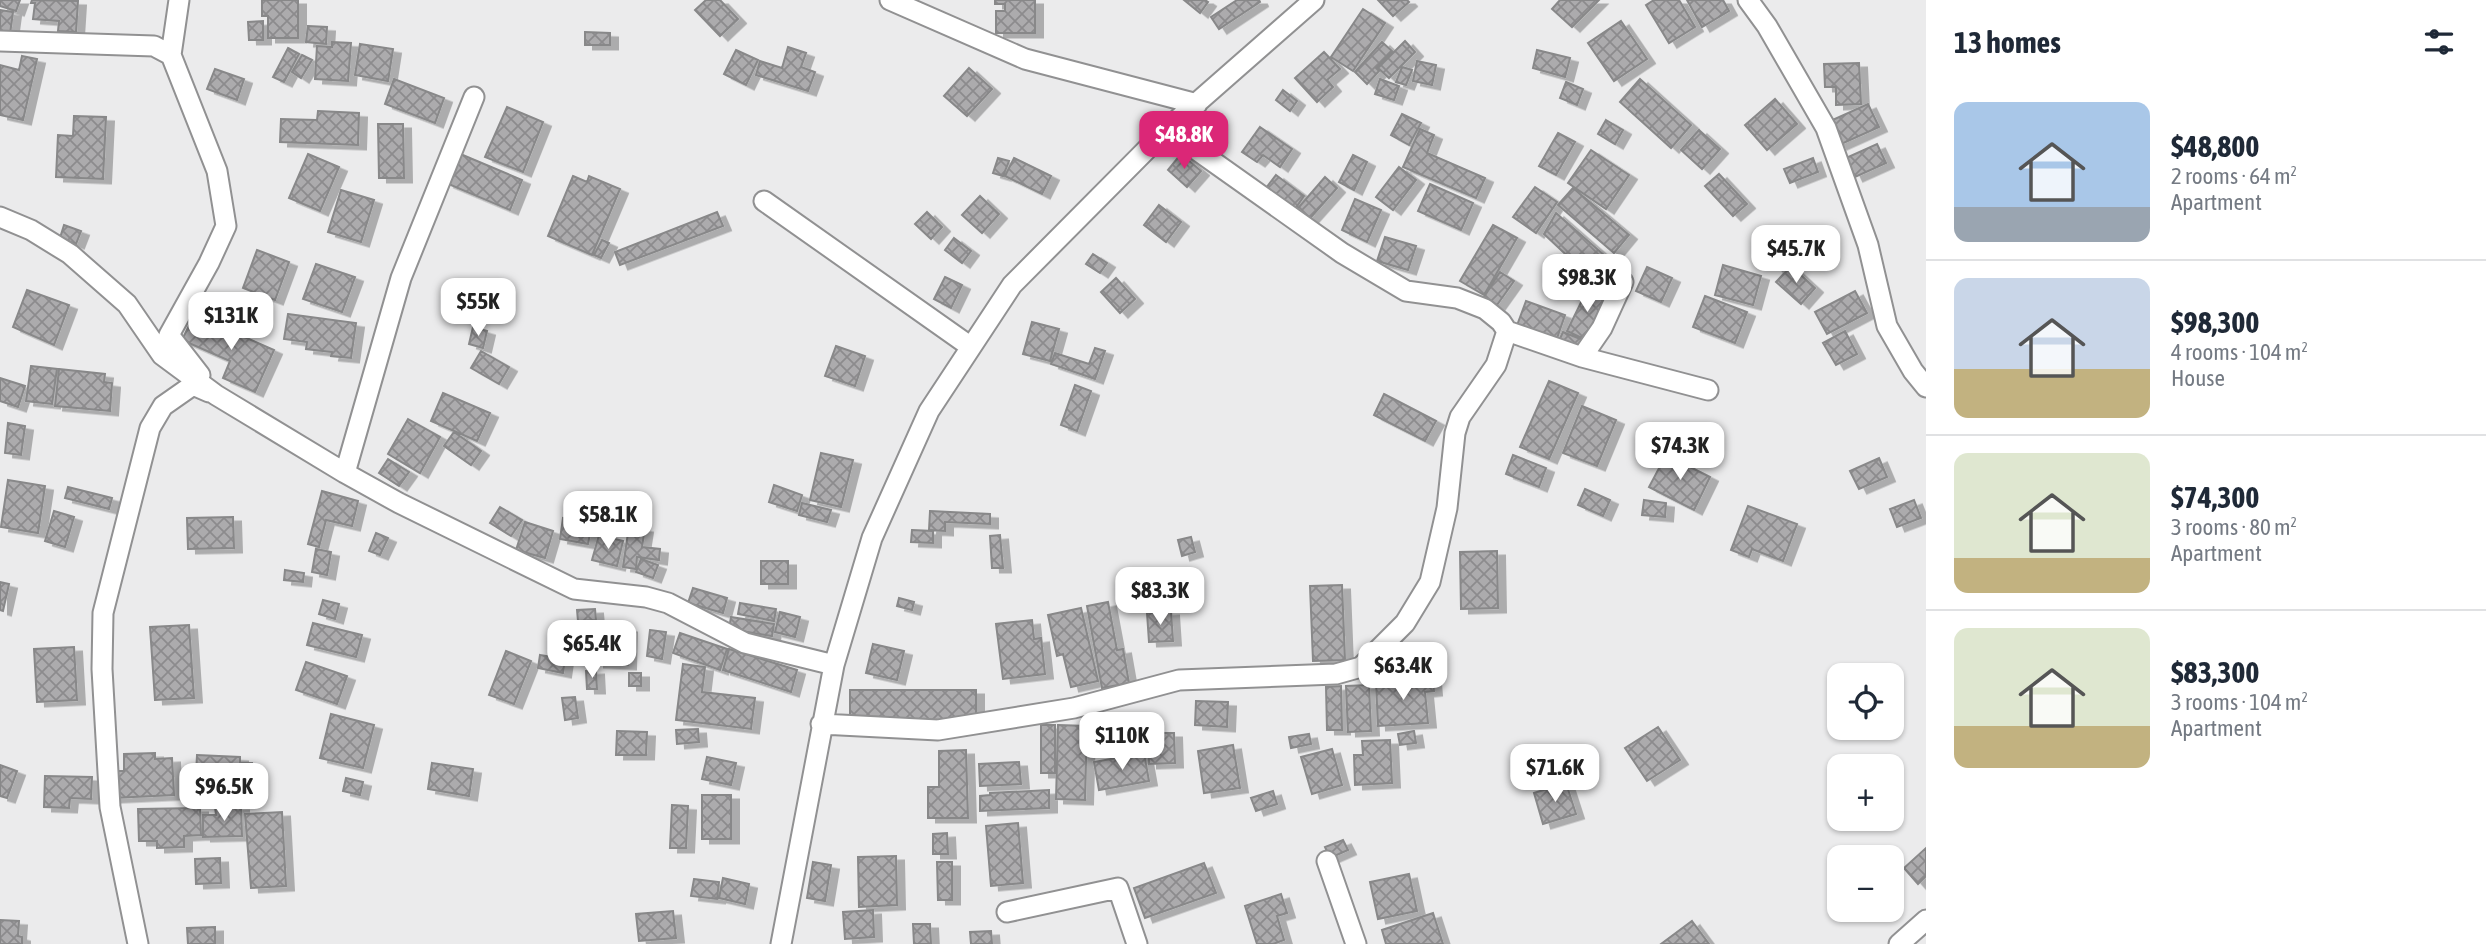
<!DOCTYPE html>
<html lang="en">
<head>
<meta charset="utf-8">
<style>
	body { margin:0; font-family:"Asap Condensed",sans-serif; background:#f2f2f3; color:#1f2937; height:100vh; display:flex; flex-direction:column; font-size:26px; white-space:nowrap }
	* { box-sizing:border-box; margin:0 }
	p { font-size:23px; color:#747a83 }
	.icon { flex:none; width:38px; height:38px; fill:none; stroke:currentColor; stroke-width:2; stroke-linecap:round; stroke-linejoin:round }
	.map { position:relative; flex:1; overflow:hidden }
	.panel { display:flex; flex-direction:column; background:#fff; width:560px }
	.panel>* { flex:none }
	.tools { position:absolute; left:1827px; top:663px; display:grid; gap:14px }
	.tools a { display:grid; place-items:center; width:77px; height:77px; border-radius:14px; background:#fff; box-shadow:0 2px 5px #0004; font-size:35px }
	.price { position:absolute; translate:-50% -60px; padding:0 16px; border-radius:14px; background:#fff; color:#222; font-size:23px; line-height:46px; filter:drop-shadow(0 2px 4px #0008) }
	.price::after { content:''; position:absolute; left:50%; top:42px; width:21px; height:16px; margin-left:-10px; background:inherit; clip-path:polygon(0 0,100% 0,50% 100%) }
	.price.active { background:#db2777; color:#fff }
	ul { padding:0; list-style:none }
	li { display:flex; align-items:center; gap:21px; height:175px; padding:0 28px }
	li+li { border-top:2px solid #e0e1e3 }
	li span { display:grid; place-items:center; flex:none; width:196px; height:140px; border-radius:14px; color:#555 }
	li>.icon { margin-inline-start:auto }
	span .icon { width:84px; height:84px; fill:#fffc; stroke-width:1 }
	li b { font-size:30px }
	h2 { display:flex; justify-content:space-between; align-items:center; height:84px; padding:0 28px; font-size:30px }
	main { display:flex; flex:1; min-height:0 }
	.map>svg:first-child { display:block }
	.building { fill:url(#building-cross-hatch); stroke:#888889; stroke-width:2; filter:url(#shadow) }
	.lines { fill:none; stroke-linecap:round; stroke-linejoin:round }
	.minor-casing { stroke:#919192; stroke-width:23 }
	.minor { stroke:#fff; stroke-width:19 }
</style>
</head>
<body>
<main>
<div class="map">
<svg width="1926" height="944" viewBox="0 0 1926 944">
	<defs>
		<pattern id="building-cross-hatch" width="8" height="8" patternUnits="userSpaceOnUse" patternTransform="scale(1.75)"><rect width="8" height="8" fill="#acabad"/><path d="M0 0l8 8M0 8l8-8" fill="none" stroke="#8c8b8d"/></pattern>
		<filter id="shadow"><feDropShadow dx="8" dy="4.5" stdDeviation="0" flood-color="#0004"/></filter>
	</defs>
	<rect width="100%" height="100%" fill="#ebebec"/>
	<path class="building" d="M 0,0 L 20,0 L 16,11 L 0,6 Z
		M 32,0 L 78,1 L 76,32 L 58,31 L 59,21 L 33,19 L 35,3 L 31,3 Z
		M 262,0 L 298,0 L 298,38 L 268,38 L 268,16 L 262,16 Z
		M 706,0 L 720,0 L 738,19 L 720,36 L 695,10 Z
		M 995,0 L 1035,0 L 1035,33 L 996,33 L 996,11 L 1005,11 L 1005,4 L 995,4 Z
		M 1184,0 L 1205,0 L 1208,2 L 1200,13 Z
		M 1237,0 L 1259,0 L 1260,2 L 1219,29 L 1211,17 Z
		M 1378,0 L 1407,0 L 1409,2 L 1393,16 Z
		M 1560,0 L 1599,0 L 1572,27 L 1552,9 Z
		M 1654,0 L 1679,0 L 1695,27 L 1669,43 L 1646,5 Z
		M 1687,0 L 1723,0 L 1729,11 L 1702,27 Z
		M 1363,9 L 1385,23 L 1353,71 L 1331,57 Z
		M 0,10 L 13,12 L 10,34 L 0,32 Z
		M 263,21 L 263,40 L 249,40 L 248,22 Z
		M 1621,21 L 1647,59 L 1614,81 L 1588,43 Z
		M 308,26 L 327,27 L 326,44 L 306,42 Z
		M 585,32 L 610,33 L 610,45 L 585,45 Z
		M 1405,41 L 1415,52 L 1389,78 L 1378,68 Z
		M 332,42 L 351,43 L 348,81 L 315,79 L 317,46 L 332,47 Z
		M 1382,42 L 1392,51 L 1376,68 L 1379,71 L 1367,84 L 1355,72 Z
		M 360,44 L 393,49 L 388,81 L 355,75 Z
		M 788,47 L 806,53 L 801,67 L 815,72 L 808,91 L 756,75 L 760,61 L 782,68 Z
		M 288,48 L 299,54 L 284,82 L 273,77 Z
		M 736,50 L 758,60 L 746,85 L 724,74 Z
		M 1537,50 L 1570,58 L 1565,77 L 1533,68 Z
		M 1324,52 L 1340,69 L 1327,80 L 1333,87 L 1317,102 L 1295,78 Z
		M 302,55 L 312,60 L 301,78 L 292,72 Z
		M 22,56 L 37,59 L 23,120 L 0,115 L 0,65 L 19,70 Z
		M 1417,61 L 1436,65 L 1432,85 L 1413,81 Z
		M 1859,63 L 1861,104 L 1836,105 L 1836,87 L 1825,87 L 1824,64 Z
		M 1402,67 L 1412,70 L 1406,85 L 1396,82 Z
		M 969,68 L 992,89 L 967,116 L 944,96 Z
		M 215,69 L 244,79 L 237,100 L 207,89 Z
		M 394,79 L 444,98 L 435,123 L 385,104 Z
		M 1380,79 L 1399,86 L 1394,100 L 1375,94 Z
		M 1640,79 L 1691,125 L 1671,148 L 1620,102 Z
		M 1566,82 L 1583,89 L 1577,105 L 1560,98 Z
		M 1283,90 L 1297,101 L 1290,111 L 1276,100 Z
		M 1775,99 L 1797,124 L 1767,150 L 1745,125 Z
		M 1868,104 L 1879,127 L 1839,145 L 1828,122 Z
		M 507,107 L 543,122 L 523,172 L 485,157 Z
		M 318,111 L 359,113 L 358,145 L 280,142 L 281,119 L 317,120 Z
		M 1402,114 L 1421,123 L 1409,145 L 1391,135 Z
		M 74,116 L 106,117 L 103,179 L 56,177 L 58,135 L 73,136 Z
		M 1606,120 L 1623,130 L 1615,144 L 1598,134 Z
		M 378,124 L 403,124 L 404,178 L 379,178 Z
		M 1260,127 L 1292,149 L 1280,167 L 1263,155 L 1257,162 L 1242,152 Z
		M 1420,129 L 1434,135 L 1427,153 L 1485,178 L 1476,198 L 1403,167 Z
		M 1699,130 L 1720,149 L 1702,169 L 1681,150 Z
		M 1558,133 L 1575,142 L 1556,175 L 1539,166 Z
		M 1877,144 L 1886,163 L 1855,177 L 1846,158 Z
		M 1591,150 L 1629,175 L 1606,209 L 1568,183 Z
		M 458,153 L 522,180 L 510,210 L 446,183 Z
		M 308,154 L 339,167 L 320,211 L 289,198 Z
		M 1181,154 L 1201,171 L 1187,187 L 1168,170 Z
		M 1353,155 L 1367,162 L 1354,190 L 1339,182 Z
		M 998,158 L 1009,161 L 1003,176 L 993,173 Z
		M 1014,158 L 1051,176 L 1042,194 L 1005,176 Z
		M 1813,158 L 1818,172 L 1790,183 L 1784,169 Z
		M 1399,167 L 1416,180 L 1393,210 L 1376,197 Z
		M 1719,174 L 1747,204 L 1733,216 L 1705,186 Z
		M 1276,175 L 1304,196 L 1295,209 L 1266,188 Z
		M 573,176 L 587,182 L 589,176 L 620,189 L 592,255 L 548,236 Z
		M 1325,177 L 1337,188 L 1304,225 L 1293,214 Z
		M 1430,184 L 1473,203 L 1461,230 L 1418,211 Z
		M 1535,187 L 1557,202 L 1536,233 L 1513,217 Z
		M 1573,188 L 1629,235 L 1614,253 L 1558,205 Z
		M 341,190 L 374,200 L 361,242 L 328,232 Z
		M 980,196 L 999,214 L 982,233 L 962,215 Z
		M 1355,199 L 1381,210 L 1367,242 L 1342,230 Z
		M 1159,205 L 1181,222 L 1166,242 L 1144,225 Z
		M 717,212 L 723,226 L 620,265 L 615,252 Z
		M 927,212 L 942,227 L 931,239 L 915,224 Z
		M 1556,213 L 1612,262 L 1594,281 L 1544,234 Z
		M 64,225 L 81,231 L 76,244 L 60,238 Z
		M 1493,225 L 1517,238 L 1484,295 L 1460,281 Z
		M 1782,230 L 1797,251 L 1775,267 L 1760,246 Z
		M 1385,237 L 1416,246 L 1408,270 L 1377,261 Z
		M 954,238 L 971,251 L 962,263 L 945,250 Z
		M 602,240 L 609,243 L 601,258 L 594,255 Z
		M 257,250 L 289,262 L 275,300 L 243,288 Z
		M 1093,254 L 1107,263 L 1100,273 L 1086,264 Z
		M 316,264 L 355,277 L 342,312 L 303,299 Z
		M 1723,265 L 1761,276 L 1753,305 L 1715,295 Z
		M 1791,266 L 1815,288 L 1801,304 L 1776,282 Z
		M 1647,267 L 1672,278 L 1661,302 L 1636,291 Z
		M 1500,272 L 1514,281 L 1497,305 L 1484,297 Z
		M 945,277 L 962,285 L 951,308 L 934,299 Z
		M 1116,278 L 1135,299 L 1120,313 L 1101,292 Z
		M 1588,288 L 1606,296 L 1586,340 L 1567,331 Z
		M 27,290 L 69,305 L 54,345 L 13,327 Z
		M 1855,291 L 1867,313 L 1827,334 L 1815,312 Z
		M 1705,296 L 1747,312 L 1735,343 L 1693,327 Z
		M 1526,301 L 1565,315 L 1556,341 L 1516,328 Z
		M 288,314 L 356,323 L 351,358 L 331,356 L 332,352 L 306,349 L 307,342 L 284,339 Z
		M 194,315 L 274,350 L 255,392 L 223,378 L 230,361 L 182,340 Z
		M 1032,322 L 1059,329 L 1050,361 L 1023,354 Z
		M 473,327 L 487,331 L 483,348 L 469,344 Z
		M 1845,331 L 1857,354 L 1836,365 L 1823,343 Z
		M 1563,332 L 1583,340 L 1577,353 L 1557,345 Z
		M 836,346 L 865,356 L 855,386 L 825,376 Z
		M 1095,348 L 1105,351 L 1095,379 L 1051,364 L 1055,353 L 1089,364 Z
		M 481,351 L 509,367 L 499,384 L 471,368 Z
		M 31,366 L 57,369 L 52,404 L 26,401 Z
		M 59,369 L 105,374 L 104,382 L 112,383 L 110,411 L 55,406 Z
		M 0,378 L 25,386 L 18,407 L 0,401 Z
		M 1549,381 L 1578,393 L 1549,459 L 1520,447 Z
		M 1075,385 L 1091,391 L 1077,431 L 1061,425 Z
		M 443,393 L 490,413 L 477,441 L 431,421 Z
		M 1384,394 L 1436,421 L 1425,441 L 1374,415 Z
		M 1582,406 L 1616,420 L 1597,466 L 1563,453 Z
		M 408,419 L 440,437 L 420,473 L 388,454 Z
		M 8,423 L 25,426 L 21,455 L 5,453 Z
		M 454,432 L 481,451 L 471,465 L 444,446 Z
		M 821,453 L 853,460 L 841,507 L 810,500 Z
		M 1513,455 L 1546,468 L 1539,487 L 1506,474 Z
		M 1666,455 L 1710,477 L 1694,510 L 1649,487 Z
		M 1879,458 L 1887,477 L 1859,489 L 1850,471 Z
		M 388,459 L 409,472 L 399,486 L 379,473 Z
		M 8,480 L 45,486 L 38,533 L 1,527 Z
		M 774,485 L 802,495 L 797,511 L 769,502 Z
		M 68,487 L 112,498 L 109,509 L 65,498 Z
		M 1585,489 L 1610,500 L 1603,516 L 1578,505 Z
		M 322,491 L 358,501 L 352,526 L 326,520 L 319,547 L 308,544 Z
		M 1644,500 L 1666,503 L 1665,517 L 1642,515 Z
		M 1914,500 L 1921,518 L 1897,527 L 1890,509 Z
		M 802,503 L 831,510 L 827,522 L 799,515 Z
		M 1748,506 L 1797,524 L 1783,561 L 1752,549 L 1749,557 L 1731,550 Z
		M 500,507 L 522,520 L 511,536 L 490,523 Z
		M 54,511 L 74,517 L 65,547 L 45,541 Z
		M 930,511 L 990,514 L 990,524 L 945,522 L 945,531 L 929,530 Z
		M 233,517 L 234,548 L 188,549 L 187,518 Z
		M 563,518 L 592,523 L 588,544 L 560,539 Z
		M 525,522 L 553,531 L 545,558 L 516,550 Z
		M 629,526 L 645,528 L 642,547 L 660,549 L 659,560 L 637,557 L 636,569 L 623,567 Z
		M 912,530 L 933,531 L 933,543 L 911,542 Z
		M 376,533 L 388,538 L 380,555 L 369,551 Z
		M 599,535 L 623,541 L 617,566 L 592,560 Z
		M 1000,535 L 1003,568 L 992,568 L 990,536 Z
		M 1191,537 L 1195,552 L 1182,556 L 1178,540 Z
		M 316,549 L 331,552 L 327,575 L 312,572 Z
		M 1497,551 L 1498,608 L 1461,609 L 1460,552 Z
		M 641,559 L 658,565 L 653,578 L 636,572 Z
		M 761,561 L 788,561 L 788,584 L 761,584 Z
		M 285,570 L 304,573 L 303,582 L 284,580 Z
		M 0,582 L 9,584 L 3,611 L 0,610 Z
		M 1342,585 L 1345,660 L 1313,661 L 1310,586 Z
		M 693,588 L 727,598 L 723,613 L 688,603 Z
		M 899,598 L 914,602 L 912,610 L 897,606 Z
		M 323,600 L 339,604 L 335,619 L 319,614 Z
		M 1108,602 L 1117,650 L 1123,649 L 1129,683 L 1102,688 L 1087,606 Z
		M 740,603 L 776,609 L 774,621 L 738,614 Z
		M 1081,608 L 1098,681 L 1071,687 L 1063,654 L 1057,656 L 1048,615 Z
		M 595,609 L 596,620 L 578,621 L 577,610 Z
		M 1171,611 L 1173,641 L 1149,642 L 1147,613 Z
		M 780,612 L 800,617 L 795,637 L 775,632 Z
		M 731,617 L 774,624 L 772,636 L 729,629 Z
		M 1032,620 L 1034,639 L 1041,638 L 1045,674 L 1003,679 L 996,624 Z
		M 313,623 L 362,635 L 356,657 L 307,645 Z
		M 189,625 L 194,698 L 155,700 L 150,627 Z
		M 597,627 L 629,628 L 628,665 L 596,663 Z
		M 650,630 L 666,632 L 662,659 L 647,656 Z
		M 680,633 L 727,649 L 720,670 L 673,653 Z
		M 873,644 L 904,651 L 897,680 L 866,673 Z
		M 74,647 L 77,700 L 37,702 L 34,649 Z
		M 729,649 L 797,670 L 791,692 L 723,670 Z
		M 506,651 L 531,661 L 514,704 L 489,695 Z
		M 540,655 L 565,659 L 563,673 L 538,668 Z
		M 306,662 L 347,676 L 337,704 L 296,690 Z
		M 683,664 L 705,667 L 702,692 L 755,698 L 751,729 L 676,720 Z
		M 596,670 L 597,689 L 587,689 L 586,671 Z
		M 629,673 L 641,673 L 641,686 L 629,686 Z
		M 1433,679 L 1434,691 L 1425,692 L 1428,723 L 1378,726 L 1376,683 Z
		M 1369,685 L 1371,731 L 1348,732 L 1346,686 Z
		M 1341,686 L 1342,730 L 1327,730 L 1326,687 Z
		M 850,690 L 976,690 L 976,720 L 850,720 Z
		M 575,697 L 578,718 L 565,720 L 562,698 Z
		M 1196,701 L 1228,702 L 1227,727 L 1195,725 Z
		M 331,714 L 374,725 L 363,768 L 320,758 Z
		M 1041,725 L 1055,725 L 1055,773 L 1041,773 Z
		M 1058,725 L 1087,726 L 1085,800 L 1056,799 Z
		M 1658,727 L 1680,760 L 1647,781 L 1625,748 Z
		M 698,729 L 699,742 L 677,744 L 676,730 Z
		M 617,731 L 647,732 L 646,755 L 616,755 Z
		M 1414,731 L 1416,743 L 1400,745 L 1398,734 Z
		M 1149,733 L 1174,733 L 1175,763 L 1149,764 Z
		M 1309,734 L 1311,744 L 1291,748 L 1289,737 Z
		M 1390,740 L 1392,783 L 1355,785 L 1354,755 L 1363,755 L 1362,741 Z
		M 1233,745 L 1240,788 L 1204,793 L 1198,751 Z
		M 1332,749 L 1342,785 L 1312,794 L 1301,757 Z
		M 966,750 L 968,818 L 928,818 L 928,787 L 939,787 L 939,751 Z
		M 155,753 L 155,759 L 172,758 L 174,795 L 113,798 L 112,771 L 124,771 L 124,754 Z
		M 1144,753 L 1149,781 L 1099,790 L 1094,762 Z
		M 197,755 L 240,757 L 240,763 L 252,763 L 251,797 L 195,795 Z
		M 707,757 L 736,763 L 731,785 L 702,779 Z
		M 1019,762 L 1021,784 L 980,786 L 979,764 Z
		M 432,763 L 473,769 L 469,796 L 428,789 Z
		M 0,765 L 17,771 L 7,798 L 0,796 Z
		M 45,776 L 92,777 L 91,799 L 70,798 L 69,808 L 44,807 Z
		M 346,778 L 363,782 L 360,795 L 343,791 Z
		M 1566,783 L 1576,814 L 1543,824 L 1534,793 Z
		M 1049,790 L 1049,808 L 980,811 L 980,796 L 990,795 L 990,793 Z
		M 1273,791 L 1277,804 L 1256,811 L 1251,798 Z
		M 702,795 L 731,795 L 731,839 L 702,839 Z
		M 672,805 L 688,806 L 686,848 L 670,848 Z
		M 241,806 L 242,836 L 203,837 L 203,815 L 216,815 L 215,807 Z
		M 200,808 L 201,835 L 184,836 L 184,847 L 157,848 L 157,841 L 139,841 L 138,809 Z
		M 282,812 L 286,886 L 251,888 L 245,814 Z
		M 1018,823 L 1023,883 L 991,886 L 986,826 Z
		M 947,833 L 948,854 L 933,854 L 933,834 Z
		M 1343,840 L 1348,850 L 1330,858 L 1325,847 Z
		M 1926,848 L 1926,876 L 1918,884 L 1904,868 Z
		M 896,856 L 897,905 L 859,907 L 858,857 Z
		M 220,858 L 221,883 L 196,884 L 195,859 Z
		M 813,862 L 831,865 L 825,901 L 807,898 Z
		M 937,862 L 952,862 L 952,900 L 938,900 Z
		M 1204,863 L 1216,893 L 1145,918 L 1134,888 Z
		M 1409,874 L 1417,911 L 1378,919 L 1370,882 Z
		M 723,878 L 749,884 L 745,904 L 719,898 Z
		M 694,879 L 719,882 L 717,899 L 691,896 Z
		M 1281,894 L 1287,913 L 1277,916 L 1284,940 L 1273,944 L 1257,944 L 1245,906 Z
		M 873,910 L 874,937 L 845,939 L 843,912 Z
		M 673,911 L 676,938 L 639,941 L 636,914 Z
		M 1433,913 L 1443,944 L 1386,944 L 1382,930 Z
		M 0,920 L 19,921 L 18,936 L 22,937 L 22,944 L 0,944 Z
		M 1692,921 L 1709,944 L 1661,944 Z
		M 913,924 L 930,924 L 931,944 L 914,944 Z
		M 215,927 L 215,944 L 188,944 L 187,928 Z
		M 991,931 L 992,944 L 971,944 L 970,932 Z"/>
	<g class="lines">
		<g class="minor-casing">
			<path id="minor" d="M 179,0 L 171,55 L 217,171 L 226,226 L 209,263 L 169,335 L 200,375
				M 890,0 L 1025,59 L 1197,104
				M 1748,0 L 1767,26 L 1826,128 L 1868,245 L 1887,326 L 1913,371 L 1926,387
				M 0,41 L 154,46 L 171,55
				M 764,201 L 971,347
				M 0,217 L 31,230 L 70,254 L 127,304 L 162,355 L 216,395 L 345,473 L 399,503 L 574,589 L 646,597 L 668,603 L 745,643 L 834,665
				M 1507,331 L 1582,357 L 1708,390
				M 1582,357 L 1602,328 L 1623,282
				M 345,473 L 401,278 L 474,97
				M 821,724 L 938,730 L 1074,708 L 1179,680 L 1336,674 L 1361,667 L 1405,623 L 1430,582 L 1447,508 L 1455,433 L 1460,417 L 1496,365 L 1507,331 L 1501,322 L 1485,309 L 1457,298 L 1406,291 L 1342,253 L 1167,129
				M 1327,861 L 1356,944
				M 1007,912 L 1118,888 L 1137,944
				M 138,944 L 110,807 L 102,669 L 103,613 L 150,428 L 163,406 L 193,385 L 209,392
				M 781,944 L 834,665 L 872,538 L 929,411 L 1012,285 L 1167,129 L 1314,0
				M 1899,944 L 1926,920"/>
		</g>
		<use href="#minor" class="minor"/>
	</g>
</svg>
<div class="tools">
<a><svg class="icon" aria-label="locate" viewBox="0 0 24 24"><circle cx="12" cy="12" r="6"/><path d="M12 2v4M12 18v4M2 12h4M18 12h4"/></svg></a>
<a>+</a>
<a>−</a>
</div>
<b class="price active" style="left:1184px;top:171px">$48.8K</b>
<b class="price" style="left:1796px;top:285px">$45.7K</b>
<b class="price" style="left:1587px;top:314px">$98.3K</b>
<b class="price" style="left:478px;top:338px">$55K</b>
<b class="price" style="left:231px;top:352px">$131K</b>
<b class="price" style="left:1680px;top:482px">$74.3K</b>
<b class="price" style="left:608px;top:551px">$58.1K</b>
<b class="price" style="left:1160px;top:627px">$83.3K</b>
<b class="price" style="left:592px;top:680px">$65.4K</b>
<b class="price" style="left:1403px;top:702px">$63.4K</b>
<b class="price" style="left:1122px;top:772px">$110K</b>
<b class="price" style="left:1555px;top:804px">$71.6K</b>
<b class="price" style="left:224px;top:823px">$96.5K</b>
</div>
<section class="panel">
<h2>13 homes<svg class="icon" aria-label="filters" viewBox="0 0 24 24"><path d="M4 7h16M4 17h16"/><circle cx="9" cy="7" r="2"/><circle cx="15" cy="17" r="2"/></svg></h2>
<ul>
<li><span style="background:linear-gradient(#a9c7e8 75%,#9aa5b1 0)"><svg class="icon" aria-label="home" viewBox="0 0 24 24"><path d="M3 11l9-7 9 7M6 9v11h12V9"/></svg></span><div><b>$48,800</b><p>2 rooms · 64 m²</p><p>Apartment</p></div></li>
<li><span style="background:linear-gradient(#c9d6e8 65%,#c2b280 0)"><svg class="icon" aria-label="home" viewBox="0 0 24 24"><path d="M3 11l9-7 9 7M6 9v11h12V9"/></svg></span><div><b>$98,300</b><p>4 rooms · 104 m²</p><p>House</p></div></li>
<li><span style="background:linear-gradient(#dfe7d0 75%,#c2b280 0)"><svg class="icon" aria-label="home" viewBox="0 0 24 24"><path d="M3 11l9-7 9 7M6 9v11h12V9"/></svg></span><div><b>$74,300</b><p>3 rooms · 80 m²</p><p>Apartment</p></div></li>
<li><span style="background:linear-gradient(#dfe7d0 70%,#c2b280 0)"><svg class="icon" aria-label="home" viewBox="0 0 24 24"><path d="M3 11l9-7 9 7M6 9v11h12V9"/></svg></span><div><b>$83,300</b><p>3 rooms · 104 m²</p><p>Apartment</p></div></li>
</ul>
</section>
</main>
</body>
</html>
